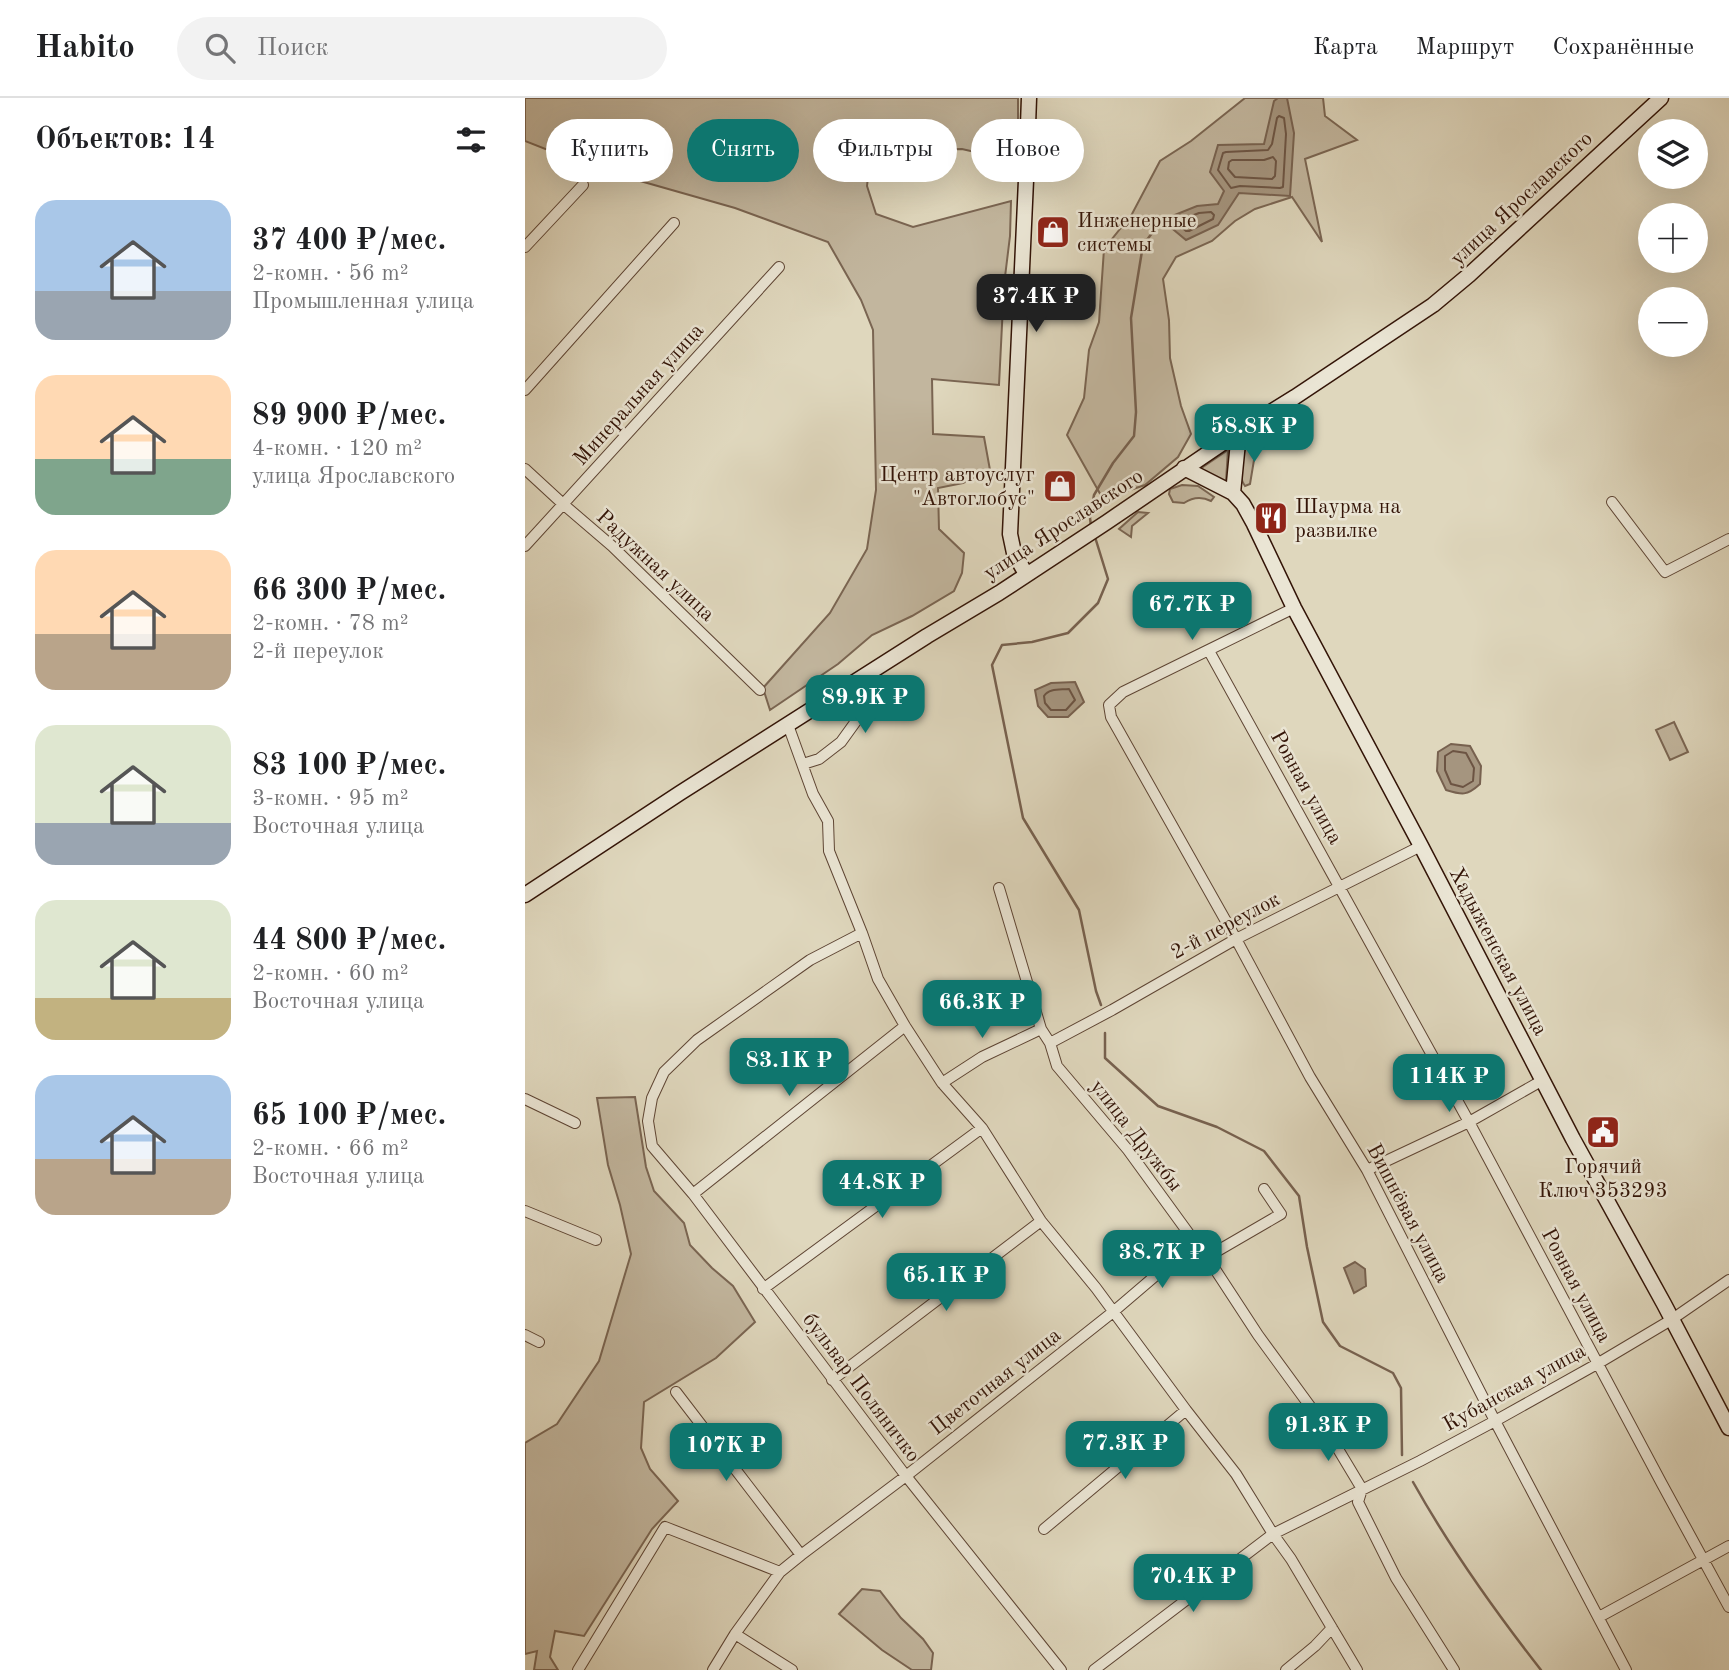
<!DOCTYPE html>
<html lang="ru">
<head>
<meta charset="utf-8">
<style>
	body { margin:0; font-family:"Old Standard TT",serif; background:#f2f2f2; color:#202124; height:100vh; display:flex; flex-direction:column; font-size:26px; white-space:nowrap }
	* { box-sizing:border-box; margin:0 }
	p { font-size:23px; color:#757577 }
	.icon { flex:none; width:38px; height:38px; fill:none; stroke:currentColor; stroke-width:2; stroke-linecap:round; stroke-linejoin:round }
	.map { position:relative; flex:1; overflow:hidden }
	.details { display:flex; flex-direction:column; background:#fff; width:525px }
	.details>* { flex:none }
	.guide { position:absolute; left:21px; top:21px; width:665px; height:63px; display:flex; gap:14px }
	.controls { position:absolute; left:1113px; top:21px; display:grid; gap:14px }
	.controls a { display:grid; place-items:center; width:70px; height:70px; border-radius:50%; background:#fff; box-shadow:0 7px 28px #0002; font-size:35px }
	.price { position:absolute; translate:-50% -60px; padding:0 16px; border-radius:14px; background:#0f766e; color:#fff; font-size:23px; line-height:46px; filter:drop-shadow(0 2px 4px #0008) }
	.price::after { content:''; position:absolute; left:50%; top:42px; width:21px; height:16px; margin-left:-10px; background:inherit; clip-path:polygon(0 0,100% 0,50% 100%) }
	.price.current { background:#222; color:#fff }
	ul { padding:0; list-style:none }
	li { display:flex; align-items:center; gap:21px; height:175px; padding:0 35px }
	li span { display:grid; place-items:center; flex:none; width:196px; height:140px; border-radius:21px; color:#555 }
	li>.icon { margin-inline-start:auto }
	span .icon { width:84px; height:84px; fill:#fffc; stroke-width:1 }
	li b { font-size:30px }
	h2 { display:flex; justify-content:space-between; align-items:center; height:84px; padding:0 35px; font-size:30px }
	.pill { padding:0 24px; border-radius:32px; background:#fff; box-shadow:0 7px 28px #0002; font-size:24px; line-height:63px }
	.pill.current { background:#0f766e; color:#fff }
	header { display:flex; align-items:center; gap:42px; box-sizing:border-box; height:98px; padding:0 35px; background:#fff; border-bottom:2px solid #e0e0e0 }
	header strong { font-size:33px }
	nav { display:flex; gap:38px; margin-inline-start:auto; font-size:24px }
	.search { width:490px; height:63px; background:#f2f2f2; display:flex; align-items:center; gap:18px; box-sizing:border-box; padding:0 24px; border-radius:38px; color:#757577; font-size:26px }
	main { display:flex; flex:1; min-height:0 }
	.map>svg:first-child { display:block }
	.green { fill:#c2b69e; stroke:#7a6552; stroke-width:2 }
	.water { fill:#a5957f; stroke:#77614f; stroke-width:2 }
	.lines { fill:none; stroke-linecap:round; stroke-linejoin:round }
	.shore { stroke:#6c5443; stroke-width:2 }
	.stream { stroke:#77614f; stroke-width:2.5 }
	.street-casing { stroke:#5e4534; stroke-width:12 }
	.secondary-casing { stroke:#331407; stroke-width:17 }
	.street { stroke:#eae5d4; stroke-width:10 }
	.secondary { stroke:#eae5d4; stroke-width:14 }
	.labels { text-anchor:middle; stroke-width:5; stroke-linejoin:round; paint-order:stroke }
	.street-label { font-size:21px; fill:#331407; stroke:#eae5d4 }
	.poi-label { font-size:21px; fill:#331407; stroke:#eae5d4; text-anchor:start }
</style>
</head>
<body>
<header>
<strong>Habito</strong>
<div class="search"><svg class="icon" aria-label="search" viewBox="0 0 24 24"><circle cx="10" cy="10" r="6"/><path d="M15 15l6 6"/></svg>Поиск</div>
<nav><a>Карта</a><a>Маршрут</a><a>Сохранённые</a></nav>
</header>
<main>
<section class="details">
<h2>Объектов: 14<svg class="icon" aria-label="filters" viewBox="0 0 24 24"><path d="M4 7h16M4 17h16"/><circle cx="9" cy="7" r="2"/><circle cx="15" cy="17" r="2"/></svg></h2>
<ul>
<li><span style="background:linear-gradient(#a9c7e8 65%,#9aa5b1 0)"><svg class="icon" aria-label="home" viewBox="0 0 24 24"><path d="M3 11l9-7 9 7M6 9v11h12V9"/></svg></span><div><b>37 400 ₽/мес.</b><p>2-комн. · 56 m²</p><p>Промышленная улица</p></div></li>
<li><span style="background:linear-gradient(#ffd9b3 60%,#7fa58c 0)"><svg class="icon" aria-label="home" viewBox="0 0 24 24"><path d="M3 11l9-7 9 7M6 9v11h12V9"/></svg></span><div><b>89 900 ₽/мес.</b><p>4-комн. · 120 m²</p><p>улица Ярославского</p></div></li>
<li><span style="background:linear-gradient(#ffd9b3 60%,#b9a48a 0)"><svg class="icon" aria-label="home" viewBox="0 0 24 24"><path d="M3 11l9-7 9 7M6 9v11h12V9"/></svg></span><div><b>66 300 ₽/мес.</b><p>2-комн. · 78 m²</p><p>2-й переулок</p></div></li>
<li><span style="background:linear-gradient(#dfe7d0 70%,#9aa5b1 0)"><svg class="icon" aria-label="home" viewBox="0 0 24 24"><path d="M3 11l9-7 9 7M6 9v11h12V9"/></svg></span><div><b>83 100 ₽/мес.</b><p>3-комн. · 95 m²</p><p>Восточная улица</p></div></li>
<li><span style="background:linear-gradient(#dfe7d0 70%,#c2b280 0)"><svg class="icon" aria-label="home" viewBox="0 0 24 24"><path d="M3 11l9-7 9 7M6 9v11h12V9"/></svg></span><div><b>44 800 ₽/мес.</b><p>2-комн. · 60 m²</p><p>Восточная улица</p></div></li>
<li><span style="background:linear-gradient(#a9c7e8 60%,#b9a48a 0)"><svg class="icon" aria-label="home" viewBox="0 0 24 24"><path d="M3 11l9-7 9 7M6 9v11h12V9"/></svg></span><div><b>65 100 ₽/мес.</b><p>2-комн. · 66 m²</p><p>Восточная улица</p></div></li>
</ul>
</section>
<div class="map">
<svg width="1204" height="1572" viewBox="0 0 1204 1572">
	<rect width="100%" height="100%" fill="#dfd7bd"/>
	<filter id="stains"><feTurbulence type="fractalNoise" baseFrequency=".00286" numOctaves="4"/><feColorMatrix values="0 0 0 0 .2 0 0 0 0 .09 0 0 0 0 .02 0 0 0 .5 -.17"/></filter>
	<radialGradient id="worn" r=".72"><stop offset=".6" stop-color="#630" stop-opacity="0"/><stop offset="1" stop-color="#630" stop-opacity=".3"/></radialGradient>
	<path class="green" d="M 0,0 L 493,0 L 493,33 L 489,63 L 437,51 L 346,53 L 342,88 L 351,116 L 388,129 L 486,103 L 485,138 L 479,187 L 474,287 L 407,281 L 408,336 L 459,339 L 465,372 L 438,385 L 413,390 L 414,431 L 439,455 L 437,475 L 429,493 L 387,518 L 347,537 L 313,566 L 245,612 L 238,590 L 305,515 L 342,451 L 351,392 L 348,232 L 336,202 L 303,144 L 210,110 L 66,69 L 0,43 Z
		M 720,0 L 798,0 L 800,18 L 832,42 L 780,61 L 797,144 L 767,99 L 730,111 L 710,123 L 687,143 L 651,159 L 638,181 L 644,222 L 645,260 L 656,308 L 666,336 L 653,359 L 620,387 L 578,401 L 542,337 L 559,300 L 564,252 L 574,224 L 579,151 L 607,116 L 635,63 L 666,43 Z
		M 736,331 L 740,335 L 730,356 L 725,386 L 720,388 C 709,373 720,347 731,333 Z
		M 703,352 L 701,383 L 699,385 L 675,371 Z
		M 657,387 L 673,388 L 689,399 L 686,403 C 676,398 668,399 659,405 L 648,404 L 644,396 L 645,391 Z
		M 613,414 L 623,415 L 607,428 L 606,439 L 594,431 Z
		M 1149,624 L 1163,654 L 1145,662 L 1131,632 Z
		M 110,999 L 121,1069 L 129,1093 L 159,1125 L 165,1147 L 187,1170 L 208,1188 L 230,1224 L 191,1260 L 119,1304 L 116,1350 L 125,1371 L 153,1403 L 127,1431 L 59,1538 L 30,1533 L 25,1559 L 33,1572 L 9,1572 L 12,1553 L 0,1556 L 0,1345 L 32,1326 L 74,1263 L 106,1156 L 95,1107 L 83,1067 L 72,1000 Z
		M 337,1491 L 355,1493 L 376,1520 L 398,1541 L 408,1555 L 406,1572 L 387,1572 L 357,1552 L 314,1516 Z"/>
	<path class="water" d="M 753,0 L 762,0 L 769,35 L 765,98 L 714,95 L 693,127 L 661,142 L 637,122 L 672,108 L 693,106 L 699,93 L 685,74 L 693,47 L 739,46 L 749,3 Z
		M 550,584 L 559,604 L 543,619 L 523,619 L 513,608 L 510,592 L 526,585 Z
		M 926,646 L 945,648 L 956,668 L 955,686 C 942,698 937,697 921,692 L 912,673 L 913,654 Z
		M 830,1164 L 840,1171 L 841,1188 L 829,1195 L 819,1170 Z"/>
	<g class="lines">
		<path class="shore" d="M 754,18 L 759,20 L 761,36 L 758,89 L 755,90 L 715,88 L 706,90 L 693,72 L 698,55 L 701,54 L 743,52 L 747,46 L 752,20 Z
			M 748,59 L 751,63 L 750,78 L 747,81 L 710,79 L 703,71 L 704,64 L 707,62 L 739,62 Z
			M 686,114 L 689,117 L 688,121 L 664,133 L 661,133 L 654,127 L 656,122 L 674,115 Z
			M 544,591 L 550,602 L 541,612 L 526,612 L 520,605 L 519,598 C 524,590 535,592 544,591 Z
			M 928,653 L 941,655 L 949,670 L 948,683 L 938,689 L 926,686 L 920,672 L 920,658 Z"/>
		<path class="stream" d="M 566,428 L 565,420 L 569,397 L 588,365 L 609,338 L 611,314 L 606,220 L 618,147 L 637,122
			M 570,439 L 583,481 L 573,505 L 543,535 L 507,544 L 477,547 L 467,567 L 498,720 L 554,812 L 571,893 L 576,907
			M 580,935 L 580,960 L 633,1008 L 692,1029 L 739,1053 L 774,1098 L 782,1149 L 798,1224 L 815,1248 L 868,1275 L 876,1290 L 877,1357
			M 888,1384 C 925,1450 969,1512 1016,1572"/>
		<g class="street-casing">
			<path id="street" d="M 0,149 L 58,87
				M 0,292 L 149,125
				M 0,371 L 38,406 L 87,448 L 235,592
				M 1087,404 L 1140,474 L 1204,441
				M 0,448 L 254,169
				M 769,510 L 598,594 L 584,607 L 586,619 L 711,841 L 785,979 L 842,1072 L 970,1323 L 1101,1572
				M 684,553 L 944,1024 L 1137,1386 L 1204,1509
				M 263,627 L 288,696 L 303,723 L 304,753 L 337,835 L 353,881 L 380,928 L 417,985 L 457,1030 L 516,1123 L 571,1190 L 661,1312 L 711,1376 L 748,1436 L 766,1461 L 832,1572
				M 278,666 L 294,661 L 316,644 L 334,619 L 348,608 L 334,582
				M 474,790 L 516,931 L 525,945 L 532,968 L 603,1052 L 675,1151 L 682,1159 L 733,1237 L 798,1326 L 837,1391 L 833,1404 L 871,1480 L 929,1572
				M 337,835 L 285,862 L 172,942 L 139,974 L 127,1000 L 123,1023 L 127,1048 L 168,1096 L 381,1378 L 536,1572
				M 525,945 L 587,912 L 711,841 L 896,748
				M 417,985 L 457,959 L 516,931
				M 0,1001 L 50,1025
				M 842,1072 L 944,1024 L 1018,982
				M 168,1096 L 380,928
				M 0,1113 L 71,1142
				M 682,1159 L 756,1116 L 739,1091
				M 238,1191 L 457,1030
				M 0,1237 L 14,1244
				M 307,1282 L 516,1123
				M 151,1294 L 276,1457
				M 519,1431 L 661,1312
				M 1074,1519 L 1204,1448
				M 210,1536 L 267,1572
				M 53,1572 L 140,1429 L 255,1474
				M 188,1572 L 210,1536 L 255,1474 L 276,1457 L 381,1378 L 588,1214 L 643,1167 L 675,1151
				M 569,1572 L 748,1436 L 895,1363 L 970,1323 L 1072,1266 L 1146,1222 L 1204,1182
				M 761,1572 L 790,1548 L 807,1530"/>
		</g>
		<g class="secondary-casing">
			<path id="secondary" d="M 659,370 L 708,395 L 718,406 L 729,426 L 769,510 L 896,748 L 1048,1041 L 1139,1206 L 1204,1330
				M 708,395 L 714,334
				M 501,476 L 489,455 L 485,436 L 501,82 L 504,0
				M 0,797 L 155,695 L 402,538 L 474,495 L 582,424 L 714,334 L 770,299 L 908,207 L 944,177 L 1136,0"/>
		</g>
		<use href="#street" class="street"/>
		<use href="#secondary" class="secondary"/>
	</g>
	<defs>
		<g id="shop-square" transform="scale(1.75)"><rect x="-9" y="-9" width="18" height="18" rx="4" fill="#8f2418" stroke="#eae5d4"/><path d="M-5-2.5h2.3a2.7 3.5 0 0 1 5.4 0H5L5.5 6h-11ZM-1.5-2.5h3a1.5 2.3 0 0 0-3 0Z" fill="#fff"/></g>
		<g id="restaurant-square" transform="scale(1.75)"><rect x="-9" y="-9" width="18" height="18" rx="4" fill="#8f2418" stroke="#eae5d4"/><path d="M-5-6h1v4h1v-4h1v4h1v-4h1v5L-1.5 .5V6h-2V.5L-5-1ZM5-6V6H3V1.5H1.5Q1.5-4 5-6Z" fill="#fff"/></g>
		<g id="civic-square" transform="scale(1.75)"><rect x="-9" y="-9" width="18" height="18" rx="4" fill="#8f2418" stroke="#eae5d4"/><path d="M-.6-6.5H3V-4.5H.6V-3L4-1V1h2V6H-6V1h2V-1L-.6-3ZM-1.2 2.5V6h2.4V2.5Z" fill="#fff"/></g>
	</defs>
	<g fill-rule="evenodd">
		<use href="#shop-square" x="528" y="134"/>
		<use href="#shop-square" x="535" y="388"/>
		<use href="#restaurant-square" x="746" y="420"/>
		<use href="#civic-square" x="1078" y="1034"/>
	</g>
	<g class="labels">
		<g class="street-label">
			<text transform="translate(996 100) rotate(-43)" y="7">улица Ярославского</text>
			<text transform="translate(113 296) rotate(-48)" y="7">Минеральная улица</text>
			<text transform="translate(538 426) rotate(-33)" y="7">улица Ярославского</text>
			<text transform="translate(131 467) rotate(43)" y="7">Радужная улица</text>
			<text transform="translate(782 689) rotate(61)" y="7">Ровная улица</text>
			<text transform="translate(700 827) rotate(-28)" y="7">2-й переулок</text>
			<text transform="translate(974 853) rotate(62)" y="7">Хадыженская улица</text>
			<text transform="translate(612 1037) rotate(52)" y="7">улица Дружбы</text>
			<text transform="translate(884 1115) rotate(62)" y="7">Вишнёвая улица</text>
			<text transform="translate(1052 1187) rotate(62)" y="7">Ровная улица</text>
			<text transform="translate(470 1283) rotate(-38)" y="7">Цветочная улица</text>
			<text transform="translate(337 1289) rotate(53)" y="7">бульвар Поляничко</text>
			<text transform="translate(989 1289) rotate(-29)" y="7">Кубанская улица</text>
		</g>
		<g class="poi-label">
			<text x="552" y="129">Инженерные<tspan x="552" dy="24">системы</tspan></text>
			<text x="510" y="383" text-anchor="end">Центр автоуслуг<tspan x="510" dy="24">"Автоглобус"</tspan></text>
			<text x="770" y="415">Шаурма на<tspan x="770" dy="24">развилке</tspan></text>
			<text x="1078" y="1075" text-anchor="middle">Горячий<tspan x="1078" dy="24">Ключ 353293</tspan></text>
		</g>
	</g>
	<rect width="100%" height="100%" filter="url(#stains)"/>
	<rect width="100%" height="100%" fill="url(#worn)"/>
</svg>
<div class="controls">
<a><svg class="icon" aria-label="layers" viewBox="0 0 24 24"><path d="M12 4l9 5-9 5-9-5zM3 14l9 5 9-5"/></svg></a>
<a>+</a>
<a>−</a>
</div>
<b class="price current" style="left:511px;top:236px">37.4K ₽</b>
<b class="price" style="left:729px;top:366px">58.8K ₽</b>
<b class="price" style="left:667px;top:544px">67.7K ₽</b>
<b class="price" style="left:340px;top:637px">89.9K ₽</b>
<b class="price" style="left:457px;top:942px">66.3K ₽</b>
<b class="price" style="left:264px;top:1000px">83.1K ₽</b>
<b class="price" style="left:924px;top:1016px">114K ₽</b>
<b class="price" style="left:357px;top:1122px">44.8K ₽</b>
<b class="price" style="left:637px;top:1192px">38.7K ₽</b>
<b class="price" style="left:421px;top:1215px">65.1K ₽</b>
<b class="price" style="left:803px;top:1365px">91.3K ₽</b>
<b class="price" style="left:600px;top:1383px">77.3K ₽</b>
<b class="price" style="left:201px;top:1385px">107K ₽</b>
<b class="price" style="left:668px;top:1516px">70.4K ₽</b>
<div class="guide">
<a class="pill">Купить</a>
<a class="pill current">Снять</a>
<a class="pill">Фильтры</a>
<a class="pill">Новое</a>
</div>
</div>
</main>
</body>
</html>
